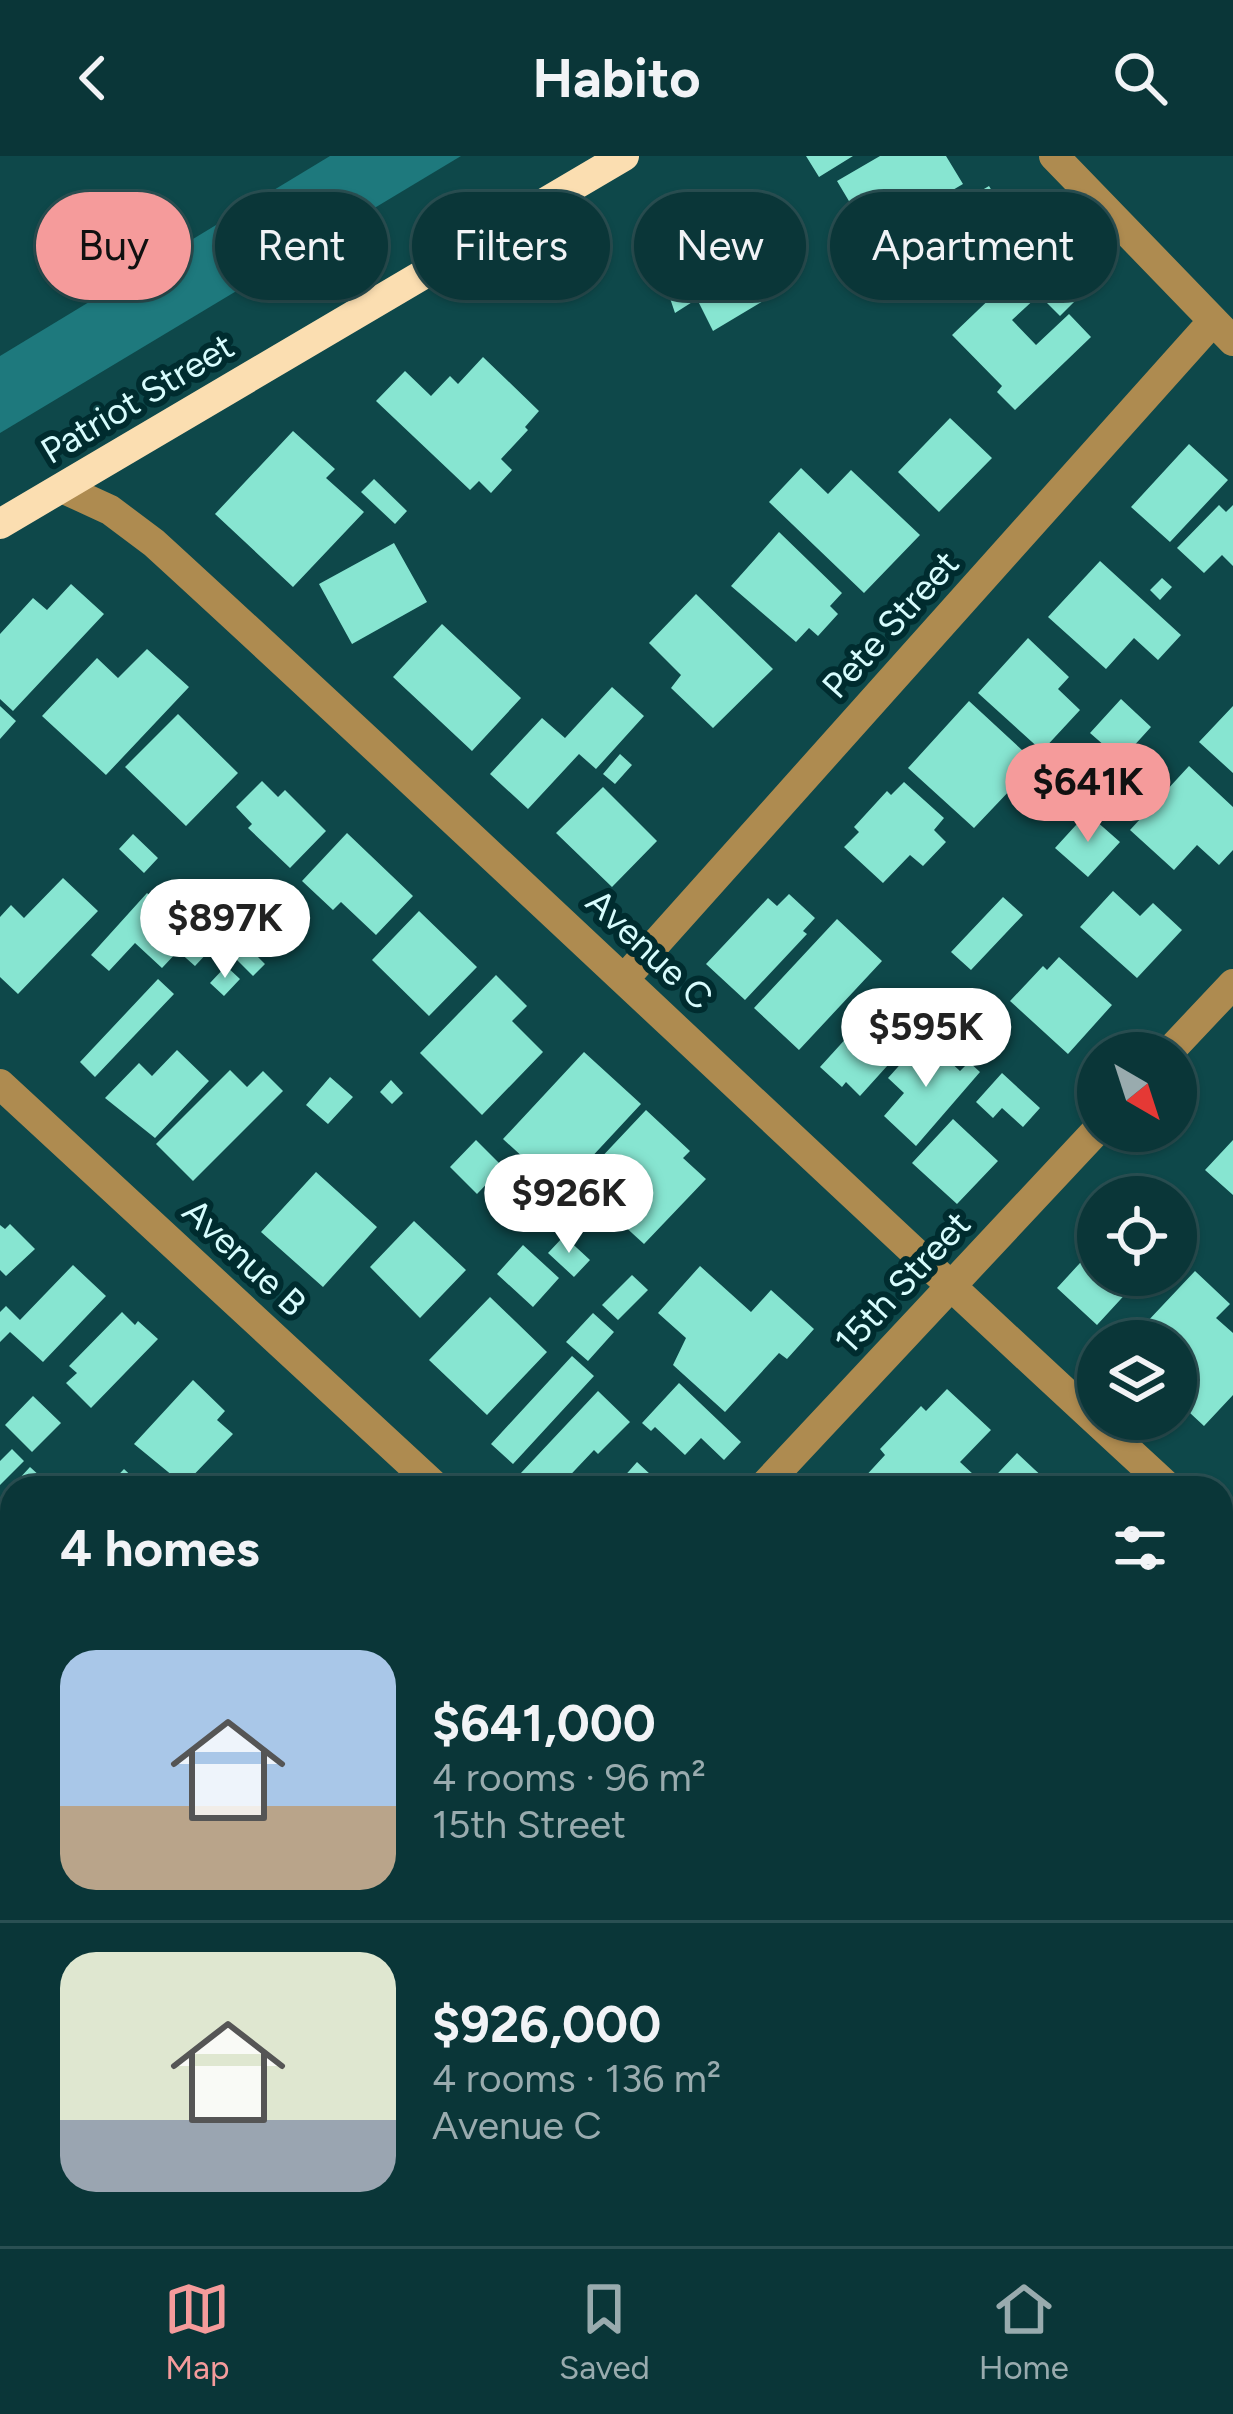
<!DOCTYPE html>
<html lang="en">
<head>
<meta charset="utf-8">
<style>
	body { margin:0; font-family:Figtree,sans-serif; background:#133e40; color:#f1f3f6; height:100vh; display:flex; flex-direction:column; font-size:45px; white-space:nowrap }
	* { box-sizing:border-box; margin:0 }
	p { font-size:39px; color:#99abae }
	.icon { flex:none; width:66px; height:66px; fill:none; stroke:currentColor; stroke-width:2; stroke-linecap:round; stroke-linejoin:round }
	.map { position:relative; flex:1; overflow:hidden }
	.drawer { position:absolute; left:0px; top:1320px; width:1233px; height:771px; display:flex; flex-direction:column; background:#0a3638; border-radius:36px 36px 0 0; box-shadow:0 3px 9px #0004,0 0 0 3px #2a5053 }
	.drawer>* { flex:none }
	.guide { position:absolute; left:36px; top:36px; width:1161px; height:108px; display:flex; gap:24px }
	.needle { width:78px; rotate:141deg }
	.tools { position:absolute; left:1077px; top:876px; display:grid; gap:24px }
	.tools a { display:grid; place-items:center; width:120px; height:120px; border-radius:50%; background:#0a3638; box-shadow:0 3px 9px #0004,0 0 0 3px #2a5053; font-size:60px }
	.price { position:absolute; translate:-50% -102px; padding:0 27px; border-radius:42px; background:#fff; color:#222; font-size:39px; line-height:78px; filter:drop-shadow(0 3px 6px #0008) }
	.price::after { content:''; position:absolute; left:50%; top:72px; width:36px; height:27px; margin-left:-18px; background:inherit; clip-path:polygon(0 0,100% 0,50% 100%) }
	.price.selected { background:#f59b9b; color:#111 }
	ul { padding:0; list-style:none }
	li { display:flex; align-items:center; gap:36px; height:300px; padding:0 60px }
	li+li { border-top:3px solid #2a5053 }
	li span { display:grid; place-items:center; flex:none; width:336px; height:240px; border-radius:36px; color:#555 }
	li>.icon { margin-inline-start:auto }
	span .icon { width:144px; height:144px; fill:#fffc; stroke-width:1 }
	li b { font-size:51px }
	h2 { display:flex; justify-content:space-between; align-items:center; height:144px; padding:0 60px; font-size:51px }
	.pill { padding:0 42px; border-radius:54px; background:#0a3638; box-shadow:0 3px 9px #0004,0 0 0 3px #2a5053; font-size:42px; line-height:108px }
	.pill.selected { background:#f59b9b; color:#111 }
	header { display:flex; justify-content:space-between; align-items:center; height:156px; padding:0 60px; background:#0a3638; font-size:54px; font-weight:700 }
	.tabs { display:flex; justify-content:space-around; align-items:center; height:168px; border-top:3px solid #2a5053; background:#0a3638; font-size:33px; color:#99abae }
	.tabs a { display:grid; justify-items:center; gap:6px }
	.tabs .selected { color:#f59b9b }
	.map>svg:first-child { display:block }
	.water { fill:#1e797d }
	.building { fill:#87e5d1 }
	.lines { fill:none; stroke-linecap:round; stroke-linejoin:round }
	.minor { stroke:#ae8b50; stroke-width:30 }
	.major { stroke:#fbdeb1; stroke-width:30 }
	.labels { text-anchor:middle; stroke-width:12; stroke-linejoin:round; paint-order:stroke }
	.street-label { font-size:36px; fill:#d7fcfd; stroke:#002c2f }
</style>
</head>
<body>
<header><svg class="icon" aria-label="back" viewBox="0 0 24 24"><path d="M15 5l-7 7 7 7"/></svg>Habito<svg class="icon" aria-label="search" viewBox="0 0 24 24"><circle cx="10" cy="10" r="6"/><path d="M15 15l6 6"/></svg></header>
<div class="map">
<svg width="1233" height="2090" viewBox="0 0 1233 2090">
	<rect width="100%" height="100%" fill="#0e484a"/>
	<path class="water" d="M 330,0 L 461,0 L 0,277 L 0,200 Z"/>
	<path class="building" d="M 806,0 L 853,0 L 819,21 Z
		M 880,0 L 946,0 L 963,28 L 871,82 L 837,25 Z
		M 989,30 L 1010,65 L 984,80 L 999,105 L 947,137 L 911,76 Z
		M 718,38 L 778,136 L 713,175 L 697,143 L 675,157 L 649,80 Z
		M 1046,89 L 1088,132 L 1060,160 L 1039,139 L 1012,164 L 1036,189 L 1069,158 L 1091,181 L 1015,254 L 997,236 L 1002,230 L 952,179 Z
		M 483,201 L 539,255 L 525,271 L 528,274 L 501,303 L 512,314 L 491,337 L 479,325 L 470,334 L 376,245 L 405,215 L 431,240 L 450,220 L 458,228 Z
		M 950,262 L 992,302 L 939,356 L 898,316 Z
		M 293,275 L 335,313 L 326,322 L 364,356 L 293,431 L 215,358 Z
		M 1189,288 L 1228,324 L 1170,386 L 1131,351 Z
		M 801,312 L 828,338 L 851,314 L 920,379 L 864,437 L 769,346 Z
		M 374,323 L 407,355 L 395,368 L 361,336 Z
		M 1219,349 L 1226,356 L 1233,349 L 1233,410 L 1222,399 L 1204,417 L 1177,392 Z
		M 779,376 L 842,437 L 830,450 L 838,458 L 818,480 L 809,472 L 796,486 L 731,430 Z
		M 394,387 L 427,446 L 352,488 L 319,428 Z
		M 1100,405 L 1181,479 L 1158,504 L 1134,482 L 1106,513 L 1048,461 Z
		M 1162,422 L 1172,431 L 1160,444 L 1150,434 Z
		M 71,428 L 104,458 L 13,555 L 0,543 L 0,478 L 33,442 L 47,454 Z
		M 696,438 L 773,513 L 713,572 L 671,532 L 681,519 L 649,487 Z
		M 442,468 L 521,542 L 472,595 L 393,521 Z
		M 1028,482 L 1069,521 L 1058,533 L 1080,554 L 1042,595 L 978,537 Z
		M 147,493 L 189,531 L 106,619 L 42,560 L 97,502 L 118,522 Z
		M 612,531 L 644,560 L 596,613 L 579,598 L 528,653 L 490,618 L 542,562 L 565,582 Z
		M 1121,543 L 1151,571 L 1121,604 L 1090,577 Z
		M 969,545 L 1036,607 L 974,672 L 908,612 Z
		M 0,550 L 16,565 L 0,583 Z
		M 1233,550 L 1233,617 L 1199,586 Z
		M 178,558 L 238,617 L 186,670 L 125,611 Z
		M 620,598 L 632,609 L 615,628 L 603,618 Z
		M 1189,610 L 1233,651 L 1233,694 L 1219,709 L 1197,689 L 1174,714 L 1130,674 Z
		M 262,625 L 278,641 L 285,634 L 326,675 L 290,712 L 248,672 L 252,668 L 236,651 Z
		M 904,626 L 944,662 L 934,674 L 946,686 L 923,710 L 910,699 L 883,727 L 844,691 L 859,676 L 854,671 L 887,635 L 891,639 Z
		M 603,631 L 657,685 L 612,731 L 556,677 Z
		M 1087,657 L 1120,686 L 1088,721 L 1055,692 Z
		M 347,677 L 413,740 L 376,779 L 341,746 L 333,754 L 302,725 Z
		M 133,678 L 158,702 L 144,717 L 119,693 Z
		M 63,722 L 98,755 L 18,838 L 0,821 L 0,761 L 11,749 L 24,762 Z
		M 1113,735 L 1140,760 L 1153,747 L 1182,774 L 1137,822 L 1080,771 Z
		M 147,737 L 209,795 L 195,810 L 178,795 L 162,812 L 135,787 L 109,815 L 91,799 Z
		M 789,738 L 815,762 L 803,775 L 807,778 L 745,844 L 706,808 L 768,742 L 777,750 Z
		M 1003,741 L 1023,759 L 971,814 L 951,796 Z
		M 419,755 L 477,811 L 429,860 L 372,804 Z
		M 837,763 L 882,805 L 799,894 L 754,852 Z
		M 246,789 L 265,808 L 253,820 L 234,801 Z
		M 1059,801 L 1112,849 L 1068,898 L 1010,845 L 1043,810 L 1047,814 Z
		M 226,810 L 240,823 L 224,840 L 210,827 Z
		M 496,819 L 527,850 L 512,865 L 543,896 L 482,959 L 420,897 Z
		M 158,823 L 174,838 L 95,921 L 80,906 Z
		M 880,845 L 916,878 L 860,940 L 846,926 L 842,931 L 820,911 Z
		M 924,882 L 960,915 L 969,906 L 980,916 L 916,990 L 884,960 L 904,937 L 888,922 Z
		M 177,894 L 209,925 L 155,982 L 105,942 L 139,907 L 152,920 Z
		M 584,896 L 641,948 L 560,1035 L 503,983 Z
		M 230,914 L 247,931 L 263,915 L 283,935 L 193,1025 L 156,988 Z
		M 1002,917 L 1040,952 L 1023,971 L 1002,952 L 993,962 L 976,946 Z
		M 330,921 L 353,941 L 328,968 L 306,949 Z
		M 391,924 L 403,937 L 392,948 L 380,936 Z
		M 646,954 L 690,995 L 683,1002 L 706,1023 L 644,1088 L 609,1056 L 595,1072 L 563,1042 Z
		M 953,963 L 998,1005 L 957,1048 L 912,1007 Z
		M 476,984 L 503,1011 L 477,1038 L 450,1011 Z
		M 1233,984 L 1233,1039 L 1205,1014 Z
		M 316,1016 L 377,1071 L 323,1131 L 261,1076 Z
		M 1141,1020 L 1164,1041 L 1121,1041 Z
		M 1176,1051 L 1191,1065 L 1176,1082 Z
		M 414,1065 L 466,1114 L 420,1162 L 370,1111 Z
		M 10,1068 L 35,1093 L 6,1120 L 0,1114 L 0,1069 L 5,1073 Z
		M 1098,1068 L 1098,1119 L 1143,1119 L 1097,1169 L 1057,1132 L 1091,1095 L 1081,1086 Z
		M 564,1080 L 590,1104 L 574,1121 L 548,1097 Z
		M 523,1089 L 559,1122 L 533,1151 L 497,1118 Z
		M 73,1109 L 106,1140 L 43,1206 L 10,1176 L 0,1186 L 0,1156 L 6,1150 L 20,1164 Z
		M 700,1110 L 751,1156 L 771,1134 L 814,1173 L 787,1203 L 779,1197 L 725,1256 L 673,1209 L 686,1182 L 658,1157 Z
		M 1195,1115 L 1230,1148 L 1216,1162 L 1233,1177 L 1233,1239 L 1204,1270 L 1176,1244 L 1176,1185 L 1129,1185 Z
		M 632,1119 L 648,1134 L 618,1164 L 602,1149 Z
		M 490,1141 L 547,1196 L 487,1259 L 429,1204 Z
		M 122,1156 L 135,1169 L 138,1165 L 158,1183 L 91,1252 L 66,1227 L 77,1217 L 69,1210 Z
		M 593,1157 L 614,1176 L 588,1205 L 566,1186 Z
		M 572,1200 L 594,1220 L 513,1308 L 491,1288 Z
		M 193,1224 L 225,1255 L 217,1264 L 233,1278 L 184,1329 L 134,1288 Z
		M 679,1227 L 741,1286 L 724,1304 L 701,1282 L 685,1299 L 655,1271 L 651,1275 L 642,1267 Z
		M 947,1233 L 991,1274 L 960,1306 L 974,1319 L 961,1332 L 870,1332 L 862,1324 L 885,1299 L 880,1293 L 921,1250 L 926,1255 Z
		M 598,1235 L 630,1266 L 598,1298 L 594,1294 L 558,1332 L 546,1332 L 541,1327 L 534,1332 L 520,1318 Z
		M 33,1240 L 61,1267 L 32,1296 L 5,1269 Z
		M 12,1293 L 24,1305 L 0,1329 L 0,1305 Z
		M 1017,1297 L 1034,1313 L 1055,1332 L 984,1332 Z
		M 637,1306 L 665,1332 L 614,1332 Z
		M 30,1311 L 53,1332 L 12,1332 L 12,1344 L 5,1338 Z
		M 124,1313 L 144,1332 L 106,1332 Z
		M 0,1365 L 12,1376 L 12,1399 L 0,1412 Z
		M 1221,1744 L 1233,1755 L 1233,1833 L 1221,1845 Z
		M 12,1775 L 12,1863 L 0,1876 L 0,1789 Z
		M 1233,1839 L 1233,1902 L 1221,1915 L 1221,1852 Z
		M 4,1998 L 12,2005 L 12,2053 L 0,2067 L 0,2003 Z
		M 188,2079 L 255,2079 L 266,2090 L 177,2090 Z
		M 310,2079 L 402,2079 L 414,2090 L 300,2090 Z
		M 617,2079 L 678,2079 L 667,2090 L 628,2090 Z
		M 709,2079 L 720,2089 L 729,2079 L 740,2079 L 752,2090 L 698,2090 Z
		M 942,2079 L 996,2079 L 986,2090 L 954,2090 Z
		M 1052,2079 L 1102,2079 L 1090,2090 L 1041,2090 Z"/>
	<g class="lines">
		<path class="minor" d="M 1054,0 L 1233,185
			M 62,332 L 110,354 L 154,387 C 495,699 828,1019 1169,1332
			M 625,822 L 1212,166
			M 1168,897 L 1233,828
			M 0,928 L 437,1332
			M 762,1332 L 1098,973
			M 1221,1380 L 1233,1391
			M 0,1596 L 12,1607
			M 1221,2055 L 1233,2066
			M 523,2079 L 534,2090
			M 63,2090 L 73,2079"/>
		<path class="major" d="M 0,368 L 624,0"/>
	</g>
	<g class="labels">
		<g class="street-label">
			<text transform="translate(137 242) rotate(-31)" y="13">Patriot Street</text>
			<text transform="translate(890 468) rotate(-48)" y="13">Pete Street</text>
			<text transform="translate(650 793) rotate(43)" y="13">Avenue C</text>
			<text transform="translate(245 1101) rotate(43)" y="13">Avenue B</text>
			<text transform="translate(902 1126) rotate(-47)" y="13">15th Street</text>
		</g>
	</g>
</svg>
<div class="tools">
<a><svg class="needle" viewBox="-14 -14 28 28"><path d="M0-13l5 13h-10z" fill="#e53935"/><path d="M0 13l5-13h-10z" fill="#99abae"/></svg></a>
<a><svg class="icon" aria-label="locate" viewBox="0 0 24 24"><circle cx="12" cy="12" r="6"/><path d="M12 2v4M12 18v4M2 12h4M18 12h4"/></svg></a>
<a><svg class="icon" aria-label="layers" viewBox="0 0 24 24"><path d="M12 4l9 5-9 5-9-5zM3 14l9 5 9-5"/></svg></a>
</div>
<b class="price selected" style="left:1088px;top:689px">$641K</b>
<b class="price" style="left:225px;top:825px">$897K</b>
<b class="price" style="left:926px;top:934px">$595K</b>
<b class="price" style="left:569px;top:1100px">$926K</b>
<div class="guide">
<a class="pill selected">Buy</a>
<a class="pill">Rent</a>
<a class="pill">Filters</a>
<a class="pill">New</a>
<a class="pill">Apartment</a>
</div>
<section class="drawer">
<h2>4 homes<svg class="icon" aria-label="filters" viewBox="0 0 24 24"><path d="M4 7h16M4 17h16"/><circle cx="9" cy="7" r="2"/><circle cx="15" cy="17" r="2"/></svg></h2>
<ul>
<li><span style="background:linear-gradient(#a9c7e8 65%,#b9a48a 0)"><svg class="icon" aria-label="home" viewBox="0 0 24 24"><path d="M3 11l9-7 9 7M6 9v11h12V9"/></svg></span><div><b>$641,000</b><p>4 rooms · 96 m²</p><p>15th Street</p></div></li>
<li><span style="background:linear-gradient(#dfe7d0 70%,#9aa5b1 0)"><svg class="icon" aria-label="home" viewBox="0 0 24 24"><path d="M3 11l9-7 9 7M6 9v11h12V9"/></svg></span><div><b>$926,000</b><p>4 rooms · 136 m²</p><p>Avenue C</p></div></li>
</ul>
</section>
</div>
<nav class="tabs">
<a class="selected"><svg class="icon" aria-label="map" viewBox="0 0 24 24"><path d="M3 6l6-2 6 2 6-2v14l-6 2-6-2-6 2zM9 4v14M15 6v14"/></svg>Map</a>
<a><svg class="icon" aria-label="saved" viewBox="0 0 24 24"><path d="M7 4h10v16l-5-4-5 4z"/></svg>Saved</a>
<a><svg class="icon" aria-label="home" viewBox="0 0 24 24"><path d="M3 11l9-7 9 7M6 9v11h12V9"/></svg>Home</a>
</nav>
</body>
</html>
